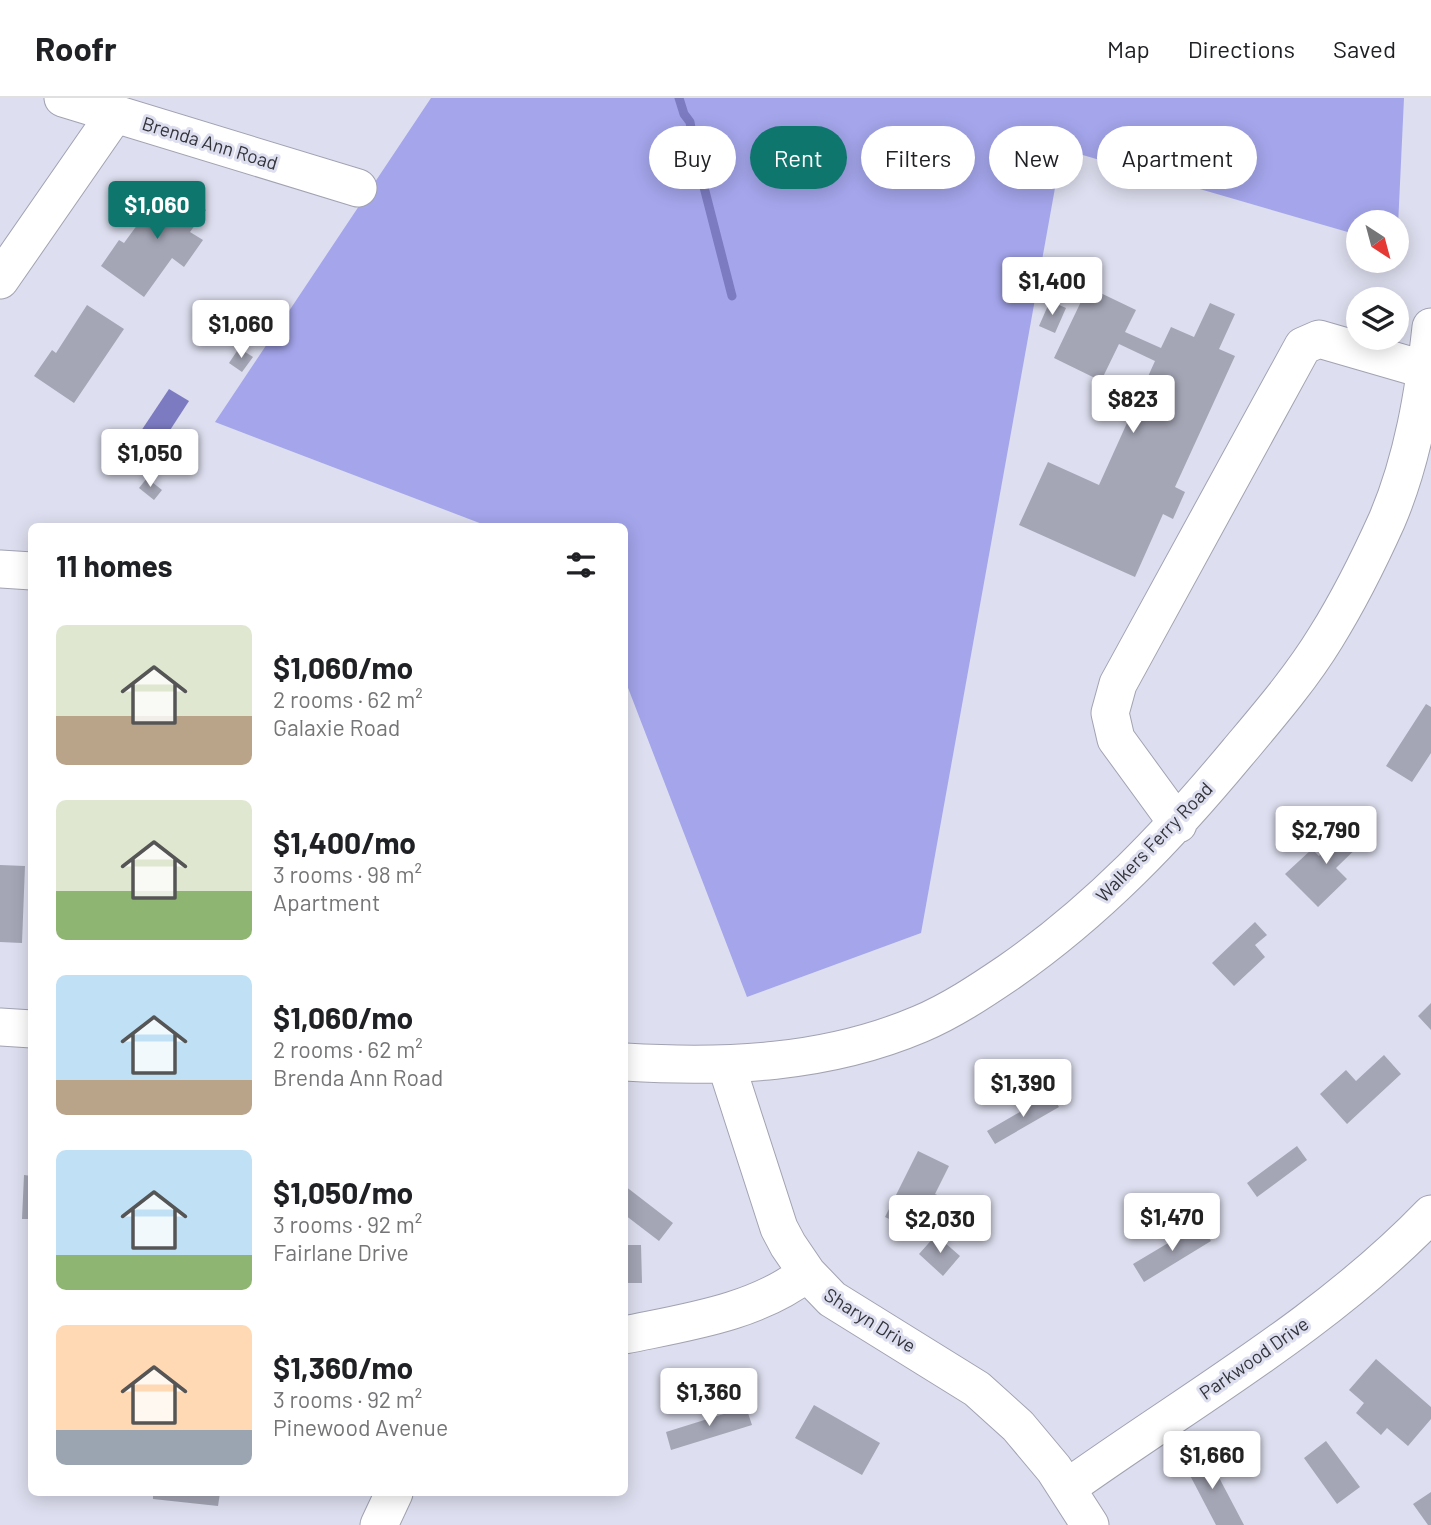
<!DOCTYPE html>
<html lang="en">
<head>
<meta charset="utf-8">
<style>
	body { margin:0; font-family:Barlow,sans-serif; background:#f2f2f2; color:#202124; height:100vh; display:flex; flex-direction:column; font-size:26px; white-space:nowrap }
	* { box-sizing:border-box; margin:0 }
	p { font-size:23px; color:#757577 }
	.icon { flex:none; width:38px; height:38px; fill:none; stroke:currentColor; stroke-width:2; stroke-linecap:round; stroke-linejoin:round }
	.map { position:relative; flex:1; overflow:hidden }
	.details { position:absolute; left:28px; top:425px; width:600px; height:973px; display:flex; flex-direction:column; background:#fff; border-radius:10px; box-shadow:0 4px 18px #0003 }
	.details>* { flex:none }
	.hud { position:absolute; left:649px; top:28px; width:665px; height:63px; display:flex; gap:14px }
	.needle { width:46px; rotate:144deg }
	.buttons { position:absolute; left:1346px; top:112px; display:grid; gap:14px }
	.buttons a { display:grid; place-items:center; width:63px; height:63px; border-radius:50%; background:#fff; box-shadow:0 4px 18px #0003; font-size:35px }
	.price { position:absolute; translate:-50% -60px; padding:0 16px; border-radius:7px; background:#fff; color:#222; font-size:23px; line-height:46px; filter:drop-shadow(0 2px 4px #0008) }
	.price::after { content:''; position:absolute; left:50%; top:42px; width:21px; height:16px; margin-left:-10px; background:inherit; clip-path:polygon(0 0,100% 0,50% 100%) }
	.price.on { background:#0f766e; color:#fff }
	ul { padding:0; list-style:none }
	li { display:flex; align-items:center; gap:21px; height:175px; padding:0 28px }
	li span { display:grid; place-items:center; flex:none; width:196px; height:140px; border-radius:10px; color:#555 }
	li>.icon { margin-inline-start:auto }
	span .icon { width:84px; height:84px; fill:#fffc; stroke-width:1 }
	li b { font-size:30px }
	h2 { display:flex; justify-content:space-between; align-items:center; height:84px; padding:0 28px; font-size:30px }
	.pill { padding:0 24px; border-radius:32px; background:#fff; box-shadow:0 4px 18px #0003; font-size:24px; line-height:63px }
	.pill.on { background:#0f766e; color:#fff }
	header { display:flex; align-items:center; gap:42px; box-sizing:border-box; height:98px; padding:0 35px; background:#fff; border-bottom:2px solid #e0e0e0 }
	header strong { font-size:33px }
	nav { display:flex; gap:38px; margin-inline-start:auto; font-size:24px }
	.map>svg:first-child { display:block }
	.green { fill:#a4a5eb }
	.water { fill:#7c7bc2 }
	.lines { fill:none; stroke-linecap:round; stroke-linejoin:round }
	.stream { stroke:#7c7bc2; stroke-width:9 }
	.building { fill:#a4a5b5 }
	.minor-casing { stroke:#a1a2b2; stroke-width:39 }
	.minor { stroke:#fff; stroke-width:37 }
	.labels { text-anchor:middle; stroke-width:6; stroke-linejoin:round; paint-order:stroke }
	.street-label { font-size:19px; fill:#33333a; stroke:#dddeef }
</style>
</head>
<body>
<header>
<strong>Roofr</strong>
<nav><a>Map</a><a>Directions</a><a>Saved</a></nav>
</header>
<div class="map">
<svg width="1431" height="1427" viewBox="0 0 1431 1427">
	<rect width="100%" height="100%" fill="#dddeef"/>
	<path class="green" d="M 431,0 L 1404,0 L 1397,149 L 1396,124 L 1358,124 L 1358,137 L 1062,51 L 921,835 L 747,899 L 625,582 L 625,429 L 490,429 L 215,324 Z"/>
	<path class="water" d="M 169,291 L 189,303 L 161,346 L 141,333 Z"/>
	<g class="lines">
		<path class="stream" d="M 679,0 L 684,16 L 690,24 L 696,58 L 732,198"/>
	</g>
	<path class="building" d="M 168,85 L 206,112 L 190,134 L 203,142 L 184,169 L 172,160 L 144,199 L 101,168 L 119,142 L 124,145 Z
		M 1088,189 L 1136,212 L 1125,234 L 1161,250 L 1171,229 L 1194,239 L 1210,205 L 1235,216 L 1219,251 L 1235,258 L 1175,389 L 1185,394 L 1173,421 L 1163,416 L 1135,479 L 1019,427 L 1048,364 L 1099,387 L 1155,263 L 1119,246 L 1101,283 L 1054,260 Z
		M 1050,203 L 1066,210 L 1055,235 L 1039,228 Z
		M 87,207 L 124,231 L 74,305 L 34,278 L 52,252 L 56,255 Z
		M 239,250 L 253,259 L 242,274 L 229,265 Z
		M 147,380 L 162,392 L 154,402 L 139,390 Z
		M 1426,606 L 1431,609 L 1431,655 L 1412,684 L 1386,668 Z
		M 1354,723 L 1369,738 L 1336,770 L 1347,781 L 1318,809 L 1285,776 L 1312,751 L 1319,758 Z
		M 0,767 L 25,768 L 22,845 L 0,844 Z
		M 1255,824 L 1267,837 L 1255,847 L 1265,859 L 1234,888 L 1212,865 Z
		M 1431,905 L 1431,932 L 1418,918 Z
		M 1384,957 L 1401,976 L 1347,1026 L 1320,996 L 1346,972 L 1356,983 Z
		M 1051,996 L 1059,1009 L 995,1046 L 987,1033 Z
		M 1297,1048 L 1307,1062 L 1257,1099 L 1247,1085 Z
		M 918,1053 L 949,1068 L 935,1096 L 946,1101 L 934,1124 L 923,1119 L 916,1134 L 885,1119 Z
		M 24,1077 L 32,1078 L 32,1121 L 22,1121 Z
		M 625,1088 L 673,1125 L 659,1143 L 625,1117 Z
		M 1200,1126 L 1211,1143 L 1144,1184 L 1133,1166 Z
		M 936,1137 L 960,1158 L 943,1178 L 919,1156 Z
		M 625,1147 L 641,1147 L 642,1185 L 625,1185 Z
		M 1376,1261 L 1431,1309 L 1431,1321 L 1408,1348 L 1387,1330 L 1381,1337 L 1356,1315 L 1364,1305 L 1349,1292 Z
		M 814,1307 L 880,1345 L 862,1377 L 795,1340 Z
		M 746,1309 L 752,1327 L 671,1352 L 666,1334 Z
		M 1326,1343 L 1360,1389 L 1337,1406 L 1304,1360 Z
		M 1205,1353 L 1244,1427 L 1216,1427 L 1183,1364 Z
		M 1431,1394 L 1431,1427 L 1428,1427 L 1413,1406 Z
		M 153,1395 L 220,1395 L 218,1408 L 153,1401 Z"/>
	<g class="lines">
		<g class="minor-casing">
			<path id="minor" d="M 63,0 L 358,90
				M 0,182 L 115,16
				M 0,471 L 32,473
				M 1178,726 L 1116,641 L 1110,615 L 1118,586 L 1303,248 L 1319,241 L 1426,272
				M 0,929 L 32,931
				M 625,964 C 726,970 826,966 920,926 C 951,913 981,893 1009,874 C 1098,812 1169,737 1238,654 C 1269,617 1301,580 1326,539 C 1349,502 1369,462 1387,422 C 1413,361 1424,294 1431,229
				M 726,966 L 779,1130 L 788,1147 L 807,1175 L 832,1201 L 977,1291 L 1018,1328 L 1054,1371 L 1090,1427
				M 625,1237 C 687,1224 755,1215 807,1175
				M 1067,1390 C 1190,1302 1325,1226 1431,1116
				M 379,1427 L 394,1395"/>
		</g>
		<use href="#minor" class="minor"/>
	</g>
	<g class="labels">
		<g class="street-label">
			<text transform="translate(210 45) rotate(17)" y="7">Brenda Ann Road</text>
			<text transform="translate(1154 744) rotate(-46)" y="7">Walkers Ferry Road</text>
			<text transform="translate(870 1222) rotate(32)" y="7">Sharyn Drive</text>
			<text transform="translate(1254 1260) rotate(-35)" y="7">Parkwood Drive</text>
		</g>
	</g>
</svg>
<div class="buttons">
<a><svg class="needle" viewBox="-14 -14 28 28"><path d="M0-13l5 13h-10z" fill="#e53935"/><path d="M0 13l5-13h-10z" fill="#757577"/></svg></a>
<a><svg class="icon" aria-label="layers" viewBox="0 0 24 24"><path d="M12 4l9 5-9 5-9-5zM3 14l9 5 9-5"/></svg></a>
</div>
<b class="price on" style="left:157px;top:143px">$1,060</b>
<b class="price" style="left:1052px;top:219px">$1,400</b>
<b class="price" style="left:241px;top:262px">$1,060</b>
<b class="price" style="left:1133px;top:337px">$823</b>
<b class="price" style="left:150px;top:391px">$1,050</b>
<b class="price" style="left:1326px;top:768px">$2,790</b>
<b class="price" style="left:1023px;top:1021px">$1,390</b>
<b class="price" style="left:1172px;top:1155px">$1,470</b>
<b class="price" style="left:940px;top:1157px">$2,030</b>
<b class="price" style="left:709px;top:1330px">$1,360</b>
<b class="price" style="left:1212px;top:1393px">$1,660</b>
<div class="hud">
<a class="pill">Buy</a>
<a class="pill on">Rent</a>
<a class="pill">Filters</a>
<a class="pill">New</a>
<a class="pill">Apartment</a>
</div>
<section class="details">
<h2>11 homes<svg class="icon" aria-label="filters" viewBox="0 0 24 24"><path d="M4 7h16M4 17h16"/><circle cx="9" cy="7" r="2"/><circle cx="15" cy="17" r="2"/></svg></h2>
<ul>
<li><span style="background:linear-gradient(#dfe7d0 65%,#b9a48a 0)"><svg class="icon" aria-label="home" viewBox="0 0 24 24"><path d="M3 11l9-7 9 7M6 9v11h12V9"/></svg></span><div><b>$1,060/mo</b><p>2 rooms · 62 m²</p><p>Galaxie Road</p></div></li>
<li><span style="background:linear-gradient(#dfe7d0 65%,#8fb573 0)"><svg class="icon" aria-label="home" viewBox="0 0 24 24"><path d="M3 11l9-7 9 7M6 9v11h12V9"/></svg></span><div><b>$1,400/mo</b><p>3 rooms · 98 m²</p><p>Apartment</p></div></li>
<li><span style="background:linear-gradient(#bfe0f5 75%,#b9a48a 0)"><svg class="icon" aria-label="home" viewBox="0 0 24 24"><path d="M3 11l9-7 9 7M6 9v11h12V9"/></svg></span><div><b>$1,060/mo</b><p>2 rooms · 62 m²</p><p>Brenda Ann Road</p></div></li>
<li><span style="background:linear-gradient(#bfe0f5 75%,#8fb573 0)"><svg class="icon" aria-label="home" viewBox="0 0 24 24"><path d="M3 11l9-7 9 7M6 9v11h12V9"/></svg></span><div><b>$1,050/mo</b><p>3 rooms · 92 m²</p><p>Fairlane Drive</p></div></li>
<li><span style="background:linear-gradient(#ffd9b3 75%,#9aa5b1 0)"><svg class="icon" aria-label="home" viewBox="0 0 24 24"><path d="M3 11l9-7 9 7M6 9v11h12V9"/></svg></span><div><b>$1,360/mo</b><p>3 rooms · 92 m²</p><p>Pinewood Avenue</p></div></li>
</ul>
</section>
</div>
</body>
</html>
